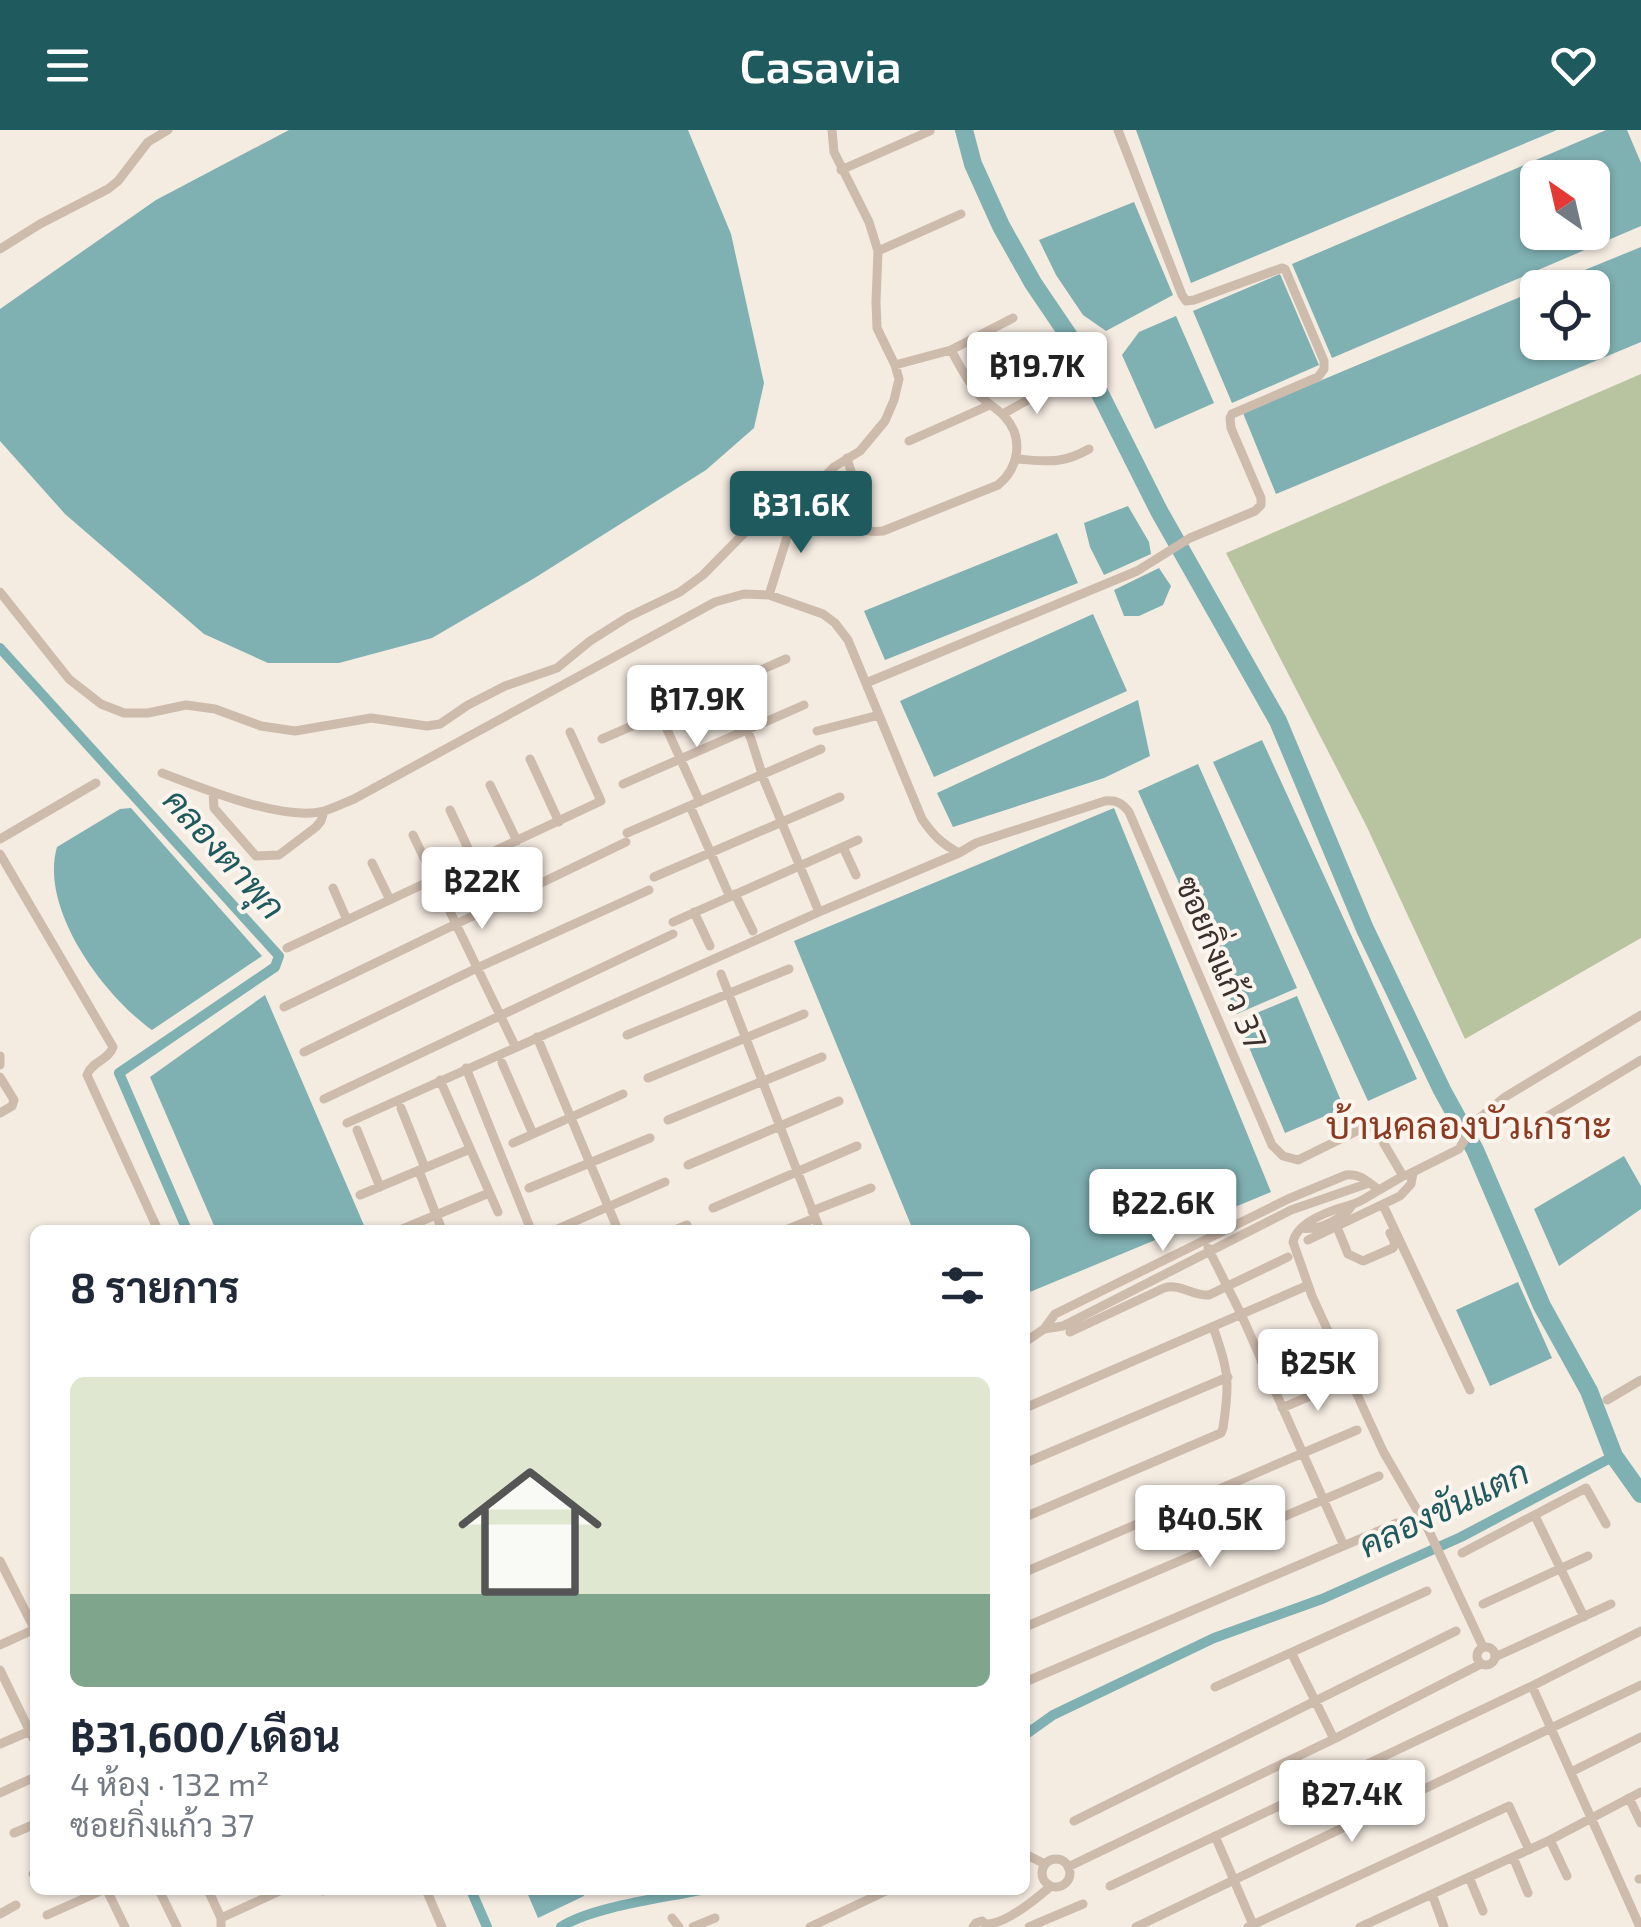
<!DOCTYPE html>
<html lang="th">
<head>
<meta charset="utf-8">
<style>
	body { margin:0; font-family:"Exo 2",Sarabun,sans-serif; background:#f2f2f3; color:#1f2937; height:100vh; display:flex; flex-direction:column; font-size:38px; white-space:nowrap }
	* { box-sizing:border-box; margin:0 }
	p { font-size:32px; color:#747a83 }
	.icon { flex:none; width:55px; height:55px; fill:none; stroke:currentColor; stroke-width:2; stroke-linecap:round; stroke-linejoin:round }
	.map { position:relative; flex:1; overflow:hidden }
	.drawer { position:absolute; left:30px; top:1095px; width:1000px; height:670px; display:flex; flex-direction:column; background:#fff; border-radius:15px; box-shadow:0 2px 8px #0004 }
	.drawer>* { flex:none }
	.needle { width:65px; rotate:326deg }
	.tools { position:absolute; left:1520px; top:30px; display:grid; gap:20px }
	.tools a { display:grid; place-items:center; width:90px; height:90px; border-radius:15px; background:#fff; box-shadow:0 2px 8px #0004; font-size:50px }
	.price { position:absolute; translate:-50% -85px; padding:0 22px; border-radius:10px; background:#fff; color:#222; font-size:32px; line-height:65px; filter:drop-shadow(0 2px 5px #0008) }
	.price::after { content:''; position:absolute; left:50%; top:60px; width:30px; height:22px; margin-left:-15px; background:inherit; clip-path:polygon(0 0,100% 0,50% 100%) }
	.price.selected { background:#1f5a5e; color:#fff }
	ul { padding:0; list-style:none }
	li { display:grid; align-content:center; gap:20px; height:530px; padding:0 40px }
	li+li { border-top:2px solid #e0e1e3 }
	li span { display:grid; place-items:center; height:310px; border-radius:15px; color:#555 }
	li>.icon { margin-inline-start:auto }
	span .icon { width:180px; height:180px; fill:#fffc; stroke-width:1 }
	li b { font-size:42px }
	h2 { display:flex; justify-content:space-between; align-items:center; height:120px; padding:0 40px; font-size:42px }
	header { display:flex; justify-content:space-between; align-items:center; height:130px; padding:0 40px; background:#1f5a5e; color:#fff; font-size:45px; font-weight:600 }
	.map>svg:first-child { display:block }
	.green { fill:#b8c4a0 }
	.water { fill:#7fb0b2; fill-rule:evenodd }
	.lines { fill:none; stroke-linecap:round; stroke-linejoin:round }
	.canal { stroke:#7fb0b2; stroke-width:10 }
	.river { stroke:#7fb0b2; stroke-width:18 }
	.minor { stroke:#cdbbac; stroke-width:9 }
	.labels { text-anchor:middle; stroke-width:8; stroke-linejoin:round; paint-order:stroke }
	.street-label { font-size:32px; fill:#3b302b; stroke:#fbf5ee }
	.water-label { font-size:35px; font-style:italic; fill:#1f5a5e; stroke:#fbf5ee }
	.quarter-label { font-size:38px; fill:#8c3b22; stroke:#fbf5ee }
</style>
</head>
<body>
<header><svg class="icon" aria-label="menu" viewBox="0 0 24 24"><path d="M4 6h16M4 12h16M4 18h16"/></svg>Casavia<svg class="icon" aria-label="heart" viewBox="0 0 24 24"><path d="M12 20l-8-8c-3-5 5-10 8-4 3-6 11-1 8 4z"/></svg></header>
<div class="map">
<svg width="1641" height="1797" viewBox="0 0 1641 1797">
	<rect width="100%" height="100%" fill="#f4ebe1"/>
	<path class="green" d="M 1641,244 L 1641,808 L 1465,909 L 1366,695 L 1226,423 Z"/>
	<path class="water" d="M 289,0 L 688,0 L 731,104 L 764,253 L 754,298 L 706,340 L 533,449 L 432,508 L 339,533 L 268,533 L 204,504 L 65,384 L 0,311 L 0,179 L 156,70 Z
		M 1136,0 L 1557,0 L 1191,153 Z
		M 1606,0 L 1627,0 L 1641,33 L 1641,96 L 1332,228 L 1292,134 ZM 1538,48 L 1592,48 L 1592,102 L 1538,102 Z
		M 1134,72 L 1173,165 L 1106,201 L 1083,185 L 1056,145 L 1039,110 Z
		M 1641,117 L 1641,212 L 1276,364 L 1243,283 L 1537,160 L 1538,212 L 1592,212 L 1592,158 L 1543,157 Z
		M 1280,144 L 1319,235 L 1232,273 L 1193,181 Z
		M 1176,186 L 1214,273 L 1155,299 L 1122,225 L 1139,202 Z
		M 1128,376 L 1149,412 L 1151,424 L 1104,445 L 1090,417 L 1084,393 Z
		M 1057,403 L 1078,453 L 885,530 L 864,481 Z
		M 1159,438 L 1171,456 L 1163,475 L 1139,486 L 1124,486 L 1114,460 Z
		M 1093,484 L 1127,561 L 934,647 L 900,571 Z
		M 1138,570 L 1150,626 L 1104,648 L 953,697 L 937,663 Z
		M 1262,610 L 1417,949 L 1368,971 L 1213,632 Z
		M 1198,634 L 1297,858 L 1237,884 L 1138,661 Z
		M 131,678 L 262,826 L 152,900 C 104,866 39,779 57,717 L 120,679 Z
		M 1114,678 L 1271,1062 L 1025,1164 L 1025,1100 L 913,1100 L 794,811 Z
		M 265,865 L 366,1100 L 216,1100 L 150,947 Z
		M 1297,866 L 1344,978 L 1285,1003 L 1238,891 Z
		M 1624,1026 L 1641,1056 L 1641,1079 L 1559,1136 L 1534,1079 Z
		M 1518,1152 L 1552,1228 L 1490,1256 L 1456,1180 Z
		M 526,1760 L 582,1760 L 584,1766 L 538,1788 Z"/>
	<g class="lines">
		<path class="canal" d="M 0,518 L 279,826 L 275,837 L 119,943 L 187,1100
			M 1025,1605 L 1053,1585 L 1214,1508 L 1322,1469 L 1461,1407 L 1614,1326
			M 471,1760 L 487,1797
			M 561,1797 C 591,1777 663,1768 700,1760"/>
		<path class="river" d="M 964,0 L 973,34 L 1001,96 L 1033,153 L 1077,218 L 1159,381 L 1278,591 L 1365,799 L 1442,960 L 1475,1020 L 1542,1176 L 1589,1261 L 1614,1326 L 1641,1364"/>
		<path class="minor" d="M 841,40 L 930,1
			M 0,119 L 40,94 L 108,59 L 118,51 L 148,12 L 168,0
			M 878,121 L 961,84
			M 895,235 L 951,220 L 1013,188
			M 1003,284 L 1052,256
			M 909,311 L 990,275
			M 847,328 C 848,333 851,340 852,345 C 855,370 838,406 883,401 L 998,355 C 1019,338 1024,308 1005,287 C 998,279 988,274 980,266 C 968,253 960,236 951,220
			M 1016,329 C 1047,331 1061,335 1089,319
			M 0,462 L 69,549 L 101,574 L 124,583 L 148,583 L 186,575 L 215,579 L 261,596 L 295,601 L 371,588 L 427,596 L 440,594 L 468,575 L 505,556 L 557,538 L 590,511 L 628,487 L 680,462 L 703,445 L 759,388 L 786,381 L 796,376 L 834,337 L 860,321 L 885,291 L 894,270 L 899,249 L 895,235 L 877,198 L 876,172 L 878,121 L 869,92 L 834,22 L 832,0
			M 769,465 L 788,404 L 791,379
			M 866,553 L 1137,441 L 1190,408 L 1255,381 L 1261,375 L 1261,368 L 1231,298 L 1230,288 L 1232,284 L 1318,247 L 1324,239 L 1324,231 L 1285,139 L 1282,138 L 1194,170 L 1186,171 L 1182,165 L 1118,0
			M 727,554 L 751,609 L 764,650 L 819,782
			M 660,584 L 700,672
			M 817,601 L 879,585
			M 602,609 L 786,529
			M 530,629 L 559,692
			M 162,643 C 202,658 283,692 324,681 C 334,678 344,673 354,669 L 715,472 L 744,464 L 769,465 L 823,484 L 835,493 L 848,510 L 922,689 C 933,705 942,714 959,723 L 976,713 L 1105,671 C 1117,670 1122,673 1129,682 L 1272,1015 L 1283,1026 L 1298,1030 L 1363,998 L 1373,998 L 1380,1007 L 1403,1046 L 1407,1045 L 1459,1019 L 1476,991 L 1505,967 L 1641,885
			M 623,654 L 804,575
			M 490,655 L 517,711
			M 213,662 L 214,678 L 256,726 L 279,725 L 316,697 L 321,691 L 324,681
			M 690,676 L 730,767
			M 450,680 L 474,731
			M 627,703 L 821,619
			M 413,705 L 515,916
			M 0,709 L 96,653
			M 843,717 L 856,745
			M 0,724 L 113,917 C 109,930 91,932 87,945 L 158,1100
			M 372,733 L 390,770
			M 654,747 L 840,667
			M 333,758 L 347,790
			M 735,764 L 753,801
			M 694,782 L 710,816
			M 673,792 L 858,710
			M 287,818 L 601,671 L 570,602
			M 721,844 L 820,1100
			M 284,877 L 626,712
			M 627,905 L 789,839
			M 537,907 L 618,1100
			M 304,922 L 477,838 L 649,760
			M 0,926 L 0,935
			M 502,933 L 533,1004
			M 466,938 L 531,1100
			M 0,947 L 14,970 L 12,976 L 0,983
			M 648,948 L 804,884
			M 440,950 L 498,1082
			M 324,969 L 673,804
			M 401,978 L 425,1038
			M 668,990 L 822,927
			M 347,993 L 819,782 L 959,723
			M 357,1000 L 380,1057
			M 1515,1006 L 1641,930
			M 513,1013 L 623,964
			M 688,1035 L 839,971
			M 419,1041 L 442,1100
			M 529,1058 L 650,1008
			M 1379,1060 C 1370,1065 1360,1073 1350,1075 C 1332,1080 1297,1091 1293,1112 L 1312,1166 L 1383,1321 L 1428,1399 L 1483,1517
			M 360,1065 L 470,1019
			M 1383,1075 L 1470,1260
			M 713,1078 L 857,1016
			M 812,1081 L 871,1058
			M 1337,1097 L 1348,1124 L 1363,1131 L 1393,1118 L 1395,1113 L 1390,1103
			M 1303,1098 C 1318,1101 1345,1088 1352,1075
			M 400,1100 L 489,1063
			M 555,1100 L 665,1052
			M 675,1100 L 687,1095
			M 786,1100 L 815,1088
			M 1308,1110 L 1400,1066 L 1411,1054 L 1413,1043
			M 1208,1118 L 1241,1184 L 1344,1416
			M 1044,1199 L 1063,1196 L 1291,1080 L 1369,1053
			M 1070,1202 L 1164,1158 C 1180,1153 1193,1166 1209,1165 L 1288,1127
			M 1025,1212 L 1044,1199 L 1055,1184 L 1288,1069 L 1346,1045 C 1360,1043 1368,1052 1379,1060 L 1403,1046
			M 1261,1231 L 1323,1205
			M 1607,1270 L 1641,1250
			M 1025,1278 L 1304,1157
			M 1282,1278 L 1338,1254
			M 1025,1333 L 1228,1247
			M 1535,1386 L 1584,1487
			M 1025,1387 L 1221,1303 L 1223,1298 C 1230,1252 1229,1241 1213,1197
			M 1462,1423 L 1586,1358 L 1606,1394
			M 0,1431 L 35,1500
			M 1025,1442 L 1357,1300
			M 1483,1474 L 1588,1426
			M 1025,1497 L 1379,1346
			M 0,1515 L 35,1499
			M1477 1526a9 9 0 1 1 18 0a9 9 0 1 1-18 0Z
			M 1292,1524 L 1334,1609
			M 1495,1527 L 1611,1474
			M 0,1540 L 35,1612
			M 1025,1552 L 1397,1393
			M 1532,1556 L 1640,1797
			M 1215,1557 L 1427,1461
			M 0,1614 L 30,1601
			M 1571,1642 L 1641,1607
			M 0,1663 L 35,1647
			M 1629,1668 L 1641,1693
			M 1074,1691 L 1456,1501
			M 14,1703 L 35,1694
			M 1215,1706 L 1254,1797
			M 1550,1710 L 1567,1746
			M 1025,1724 L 1045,1734
			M 1513,1727 L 1528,1763
			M1042 1743a14 14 0 1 1 28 0a14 14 0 1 1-28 0Z
			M 1068,1737 L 1334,1609 L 1481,1534
			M 33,1744 L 35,1743
			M 1469,1747 L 1483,1781
			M 1639,1749 L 1641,1749
			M 1110,1756 L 1532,1556 L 1641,1501
			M 107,1760 L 125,1797
			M 159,1760 L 177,1797
			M 208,1760 L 221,1788 L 221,1797
			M 323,1760 L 323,1761
			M 426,1760 L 442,1797
			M 1432,1764 L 1444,1797
			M 0,1784 L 16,1775
			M 47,1785 L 103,1760
			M 221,1788 L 282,1760
			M 672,1788 L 679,1797
			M 987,1794 C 1006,1794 1036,1769 1051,1756
			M 693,1797 L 715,1788
			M 810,1797 L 888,1760
			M 973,1797 L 976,1793 L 982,1791 L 988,1797
			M 1029,1797 L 1083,1774
			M 1136,1797 L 1641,1555
			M 1248,1797 L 1509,1676 L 1529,1720
			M 1360,1797 L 1550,1710 L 1641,1662"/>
	</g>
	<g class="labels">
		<g class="street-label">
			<text transform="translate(1221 833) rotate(67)" y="11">ซอยกิ่งแก้ว 37</text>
		</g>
		<g class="water-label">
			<text transform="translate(224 724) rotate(48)" y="12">คลองตาพุก</text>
			<text transform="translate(1444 1379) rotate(-25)" y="12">คลองขันแตก</text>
		</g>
		<g class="quarter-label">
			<text x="1469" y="1009">บ้านคลองบัวเกราะ</text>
		</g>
	</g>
</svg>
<div class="tools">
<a><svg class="needle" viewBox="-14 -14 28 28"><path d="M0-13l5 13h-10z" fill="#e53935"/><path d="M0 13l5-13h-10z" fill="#747a83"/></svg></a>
<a><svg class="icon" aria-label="locate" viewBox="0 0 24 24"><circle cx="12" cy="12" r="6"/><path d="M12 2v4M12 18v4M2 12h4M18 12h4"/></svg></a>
</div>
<b class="price" style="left:1037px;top:287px">฿19.7K</b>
<b class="price selected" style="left:801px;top:426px">฿31.6K</b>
<b class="price" style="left:697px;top:620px">฿17.9K</b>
<b class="price" style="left:482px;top:802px">฿22K</b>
<b class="price" style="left:1163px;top:1124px">฿22.6K</b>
<b class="price" style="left:1318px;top:1284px">฿25K</b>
<b class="price" style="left:1210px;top:1440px">฿40.5K</b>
<b class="price" style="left:1352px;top:1715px">฿27.4K</b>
<section class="drawer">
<h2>8 รายการ<svg class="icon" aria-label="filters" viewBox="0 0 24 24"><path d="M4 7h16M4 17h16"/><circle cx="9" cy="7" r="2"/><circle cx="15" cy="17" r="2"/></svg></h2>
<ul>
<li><span style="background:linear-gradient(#dfe7d0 70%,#7fa58c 0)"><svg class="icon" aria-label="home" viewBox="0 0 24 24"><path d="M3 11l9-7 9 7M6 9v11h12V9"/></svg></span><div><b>฿31,600/เดือน</b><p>4 ห้อง · 132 m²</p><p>ซอยกิ่งแก้ว 37</p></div></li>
</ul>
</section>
</div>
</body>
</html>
